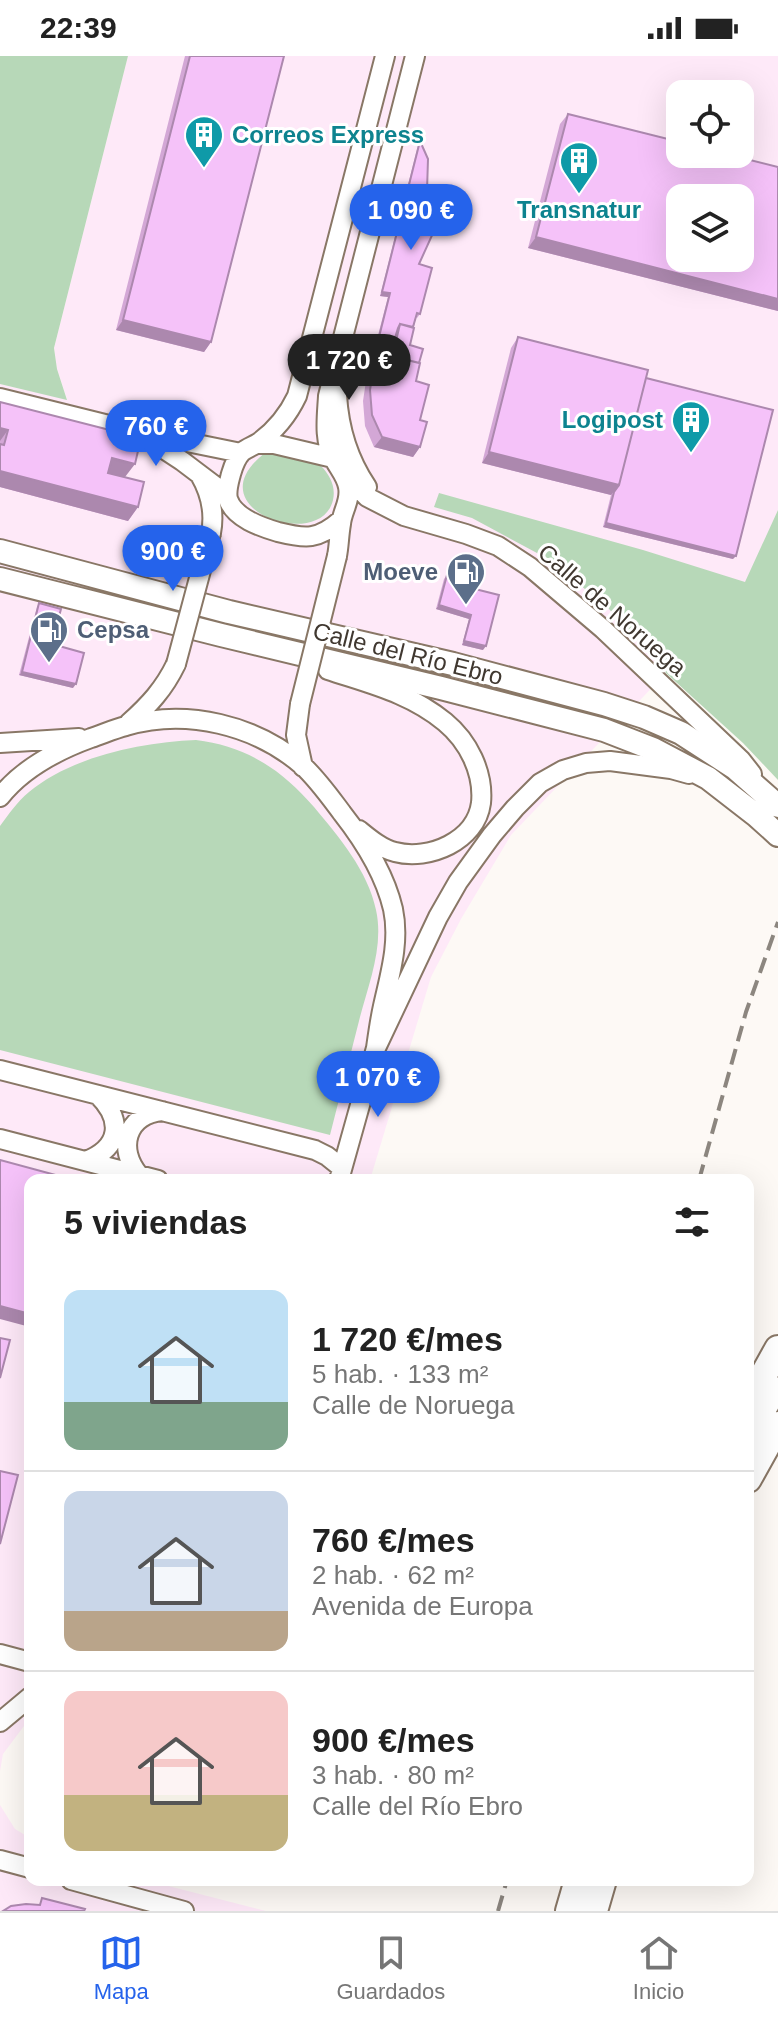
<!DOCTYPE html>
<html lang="es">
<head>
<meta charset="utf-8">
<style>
	body { margin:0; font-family:Arial,sans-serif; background:#f2f2f2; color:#222; height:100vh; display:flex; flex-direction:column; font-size:30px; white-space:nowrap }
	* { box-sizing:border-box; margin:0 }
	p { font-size:26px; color:#767676 }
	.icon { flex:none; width:44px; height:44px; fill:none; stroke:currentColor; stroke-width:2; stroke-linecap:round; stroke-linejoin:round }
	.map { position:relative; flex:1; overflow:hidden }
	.sheet { position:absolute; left:24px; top:1118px; width:730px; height:712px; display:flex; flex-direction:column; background:#fff; border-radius:16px; box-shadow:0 8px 32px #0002 }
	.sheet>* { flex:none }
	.buttons { position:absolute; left:666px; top:24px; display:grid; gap:16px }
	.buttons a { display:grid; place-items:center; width:88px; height:88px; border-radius:16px; background:#fff; box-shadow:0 8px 32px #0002; font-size:40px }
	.price { position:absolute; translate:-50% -68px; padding:0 18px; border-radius:28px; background:#2563eb; color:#fff; font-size:26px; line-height:52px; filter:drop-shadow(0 2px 4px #0008) }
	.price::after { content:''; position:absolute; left:50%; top:48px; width:24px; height:18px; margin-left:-12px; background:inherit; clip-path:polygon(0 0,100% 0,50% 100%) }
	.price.current { background:#222; color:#fff }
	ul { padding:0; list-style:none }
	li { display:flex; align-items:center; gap:24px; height:200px; padding:0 40px }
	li+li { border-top:2px solid #e0e0e0 }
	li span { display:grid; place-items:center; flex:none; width:224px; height:160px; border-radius:16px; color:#555 }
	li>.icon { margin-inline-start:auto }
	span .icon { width:96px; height:96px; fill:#fffc; stroke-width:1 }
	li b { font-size:34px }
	h2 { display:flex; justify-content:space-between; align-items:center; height:96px; padding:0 40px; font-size:34px }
	.status { display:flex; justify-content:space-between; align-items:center; height:56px; padding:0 40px; background:#fff; direction:ltr }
	.status svg { height:22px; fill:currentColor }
	.tabs { display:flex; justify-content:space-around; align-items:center; height:112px; border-top:2px solid #e0e0e0; background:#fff; font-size:22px; color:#767676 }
	.tabs a { display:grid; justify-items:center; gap:4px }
	.tabs .current { color:#2563eb }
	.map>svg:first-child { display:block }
	.industrial { fill:#fee9f8; fill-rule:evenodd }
	.green { fill:#b7d8b8 }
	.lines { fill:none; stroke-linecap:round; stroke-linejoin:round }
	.minor-casing { stroke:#897766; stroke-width:22 }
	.major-casing { stroke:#897766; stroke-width:26 }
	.highway-casing { stroke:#897766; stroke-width:30 }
	.minor { stroke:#fff; stroke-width:18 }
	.major { stroke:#fff; stroke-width:22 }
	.highway { stroke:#fff; stroke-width:26 }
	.rail { stroke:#8c867f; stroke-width:4; stroke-dasharray:16 8; stroke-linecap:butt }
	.minor-bridge-casing { stroke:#897766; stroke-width:22; stroke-linecap:butt }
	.minor-bridge { stroke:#fff; stroke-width:18 }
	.wall { fill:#d3a7d6 }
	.shaded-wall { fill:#ac88ae }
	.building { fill:#f5c2f9; stroke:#ac88ae; stroke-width:2; fill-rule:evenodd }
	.labels { text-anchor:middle; stroke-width:6; stroke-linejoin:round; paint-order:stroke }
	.culture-label { font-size:24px; font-weight:bold; fill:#0d838f; stroke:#fff; text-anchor:start }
	.service-label { font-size:24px; font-weight:bold; fill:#4e5e75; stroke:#fff; text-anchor:end }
	.street-label { font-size:24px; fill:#403830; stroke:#fff }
</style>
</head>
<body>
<div class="status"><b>22:39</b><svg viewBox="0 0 49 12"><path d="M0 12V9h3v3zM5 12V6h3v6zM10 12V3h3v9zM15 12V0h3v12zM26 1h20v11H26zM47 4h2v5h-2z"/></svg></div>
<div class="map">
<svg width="778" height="1855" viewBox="0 0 778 1855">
	<rect width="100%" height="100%" fill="#fdf9f5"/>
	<path class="industrial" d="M 128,0 L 778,0 L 778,454 L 746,526 L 666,617 L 511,779 L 461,863 L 431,921 L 370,1124 L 30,1124 L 30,1662 L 3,1698 L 0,1715 L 0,328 L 67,343 L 57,313 L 54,292 ZM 680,38 L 740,38 L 740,98 L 680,98 ZM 680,142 L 740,142 L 740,202 L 680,202 Z
		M 0,1749 L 15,1773 L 30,1782 L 30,1824 L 145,1824 L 266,1855 L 0,1855 Z"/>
	<path class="green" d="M 0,0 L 128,0 L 54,292 L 57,313 L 67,344 L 0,328 Z
		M 265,397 L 274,397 L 321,410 C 330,419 336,431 333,444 C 321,497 192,453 265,397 Z
		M 439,437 L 643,494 L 745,526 L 778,454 L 778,724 L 743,687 L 666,617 L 609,553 L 550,504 L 472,462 L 434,451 Z
		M 196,684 C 246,690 281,713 314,751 C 339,781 368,815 376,854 C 384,890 369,927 360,961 C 350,1000 340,1040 330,1079 L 0,994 L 0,770 C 9,758 17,746 29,736 C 71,701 141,686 196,684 Z"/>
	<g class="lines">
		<g class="minor-casing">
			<path id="minor" d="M 337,339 C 339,373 348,403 367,431
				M 0,342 L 133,375 L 241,397
				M 150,384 L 182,405 L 227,439
				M 256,388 L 274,388 L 333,402
				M 200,419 C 211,438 215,456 211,477
				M 345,419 L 367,441 L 404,460 L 466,478 L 498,490 L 530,511 L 603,573 L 741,704 L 752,718
				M 341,464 C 318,484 306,483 278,476 C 261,471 234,462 228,443 C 226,435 229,426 231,418 C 233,411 237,401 242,396 C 247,392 253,390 258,387 C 276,374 288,359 297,340 L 385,0
				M 337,500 C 339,490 339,479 341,468 C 342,455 351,445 348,431 C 346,420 339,413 334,403 C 323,384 327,360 328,340 L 415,0
				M 328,614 C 370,628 410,637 445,666 C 468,685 484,716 481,747 C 476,785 429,805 395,796 C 382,793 370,783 359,774
				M 300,648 L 296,679 L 303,711
				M 129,667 C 149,649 164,633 176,608
				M 0,687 L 79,682
				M 0,741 C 22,713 58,694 91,682 C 103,678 114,673 126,670 C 186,652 256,669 303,710 C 318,724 330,741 342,757 C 364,785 385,819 393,853 C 400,886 390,918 383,950 C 380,963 378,978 376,992
				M 0,1014 L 315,1094 L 327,1100 L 342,1112
				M 0,1083 L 158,1124
				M 86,1105 C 121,1091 123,1064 98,1039
				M 139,1119 C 117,1093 126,1059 162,1055
				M 339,1124 L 376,992 L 438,861 L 458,826 L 492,779 L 515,752 L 540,727 L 563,714 L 586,707 L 610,705 L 671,713 L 689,718
				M 0,1598 L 30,1606
				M 0,1666 L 30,1641
				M 0,1804 L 30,1812
				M 71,1824 L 184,1855"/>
		</g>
		<g class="major-casing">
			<path id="major" d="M 0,495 L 229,556 L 453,608 L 604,648 L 644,661 L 681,677 L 735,712 L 778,750
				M 0,523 L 221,579 L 441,632 L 604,674 L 653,693 L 708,722 L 757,760 L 778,779"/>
		</g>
		<g class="highway-casing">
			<path id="highway" d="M 748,1347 L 778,1293
				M 748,1377 L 774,1334
				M 748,1423 L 778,1369
				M 569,1855 L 578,1824
				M 594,1855 L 603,1824"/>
		</g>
		<use href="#minor" class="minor"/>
		<use href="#major" class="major"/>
		<use href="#highway" class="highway"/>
		<path class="rail" d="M 699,1124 L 746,956 L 778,866
			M 498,1855 L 507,1824"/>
		<g class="minor-bridge-casing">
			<path id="minor-bridge" d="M 176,608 L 211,477
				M 300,648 L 337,500"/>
		</g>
		<use href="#minor-bridge" class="minor-bridge"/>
	</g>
	<path class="wall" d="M 185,0 L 284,0 L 211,286 L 204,296 L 116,274 Z
		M 568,58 L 778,111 L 778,255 L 528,192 L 560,68 Z
		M 420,85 L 420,258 L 417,262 L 416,261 L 410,289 L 419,307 L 416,325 L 420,364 L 420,391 L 413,401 L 374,391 L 365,370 L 363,345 L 366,325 L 388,241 L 380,240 L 418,89 Z
		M 518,281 L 646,322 L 733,503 L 603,471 L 611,439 L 482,407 L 511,292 Z
		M 0,346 L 125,421 L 138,451 L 128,465 L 0,431 Z
		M 447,519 L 467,531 L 483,594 L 462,589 L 469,563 L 436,553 L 444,523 Z
		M 39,547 L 52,588 L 73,632 L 19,619 L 37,551 Z"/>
	<path class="shaded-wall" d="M 536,181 L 778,243 L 778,255 L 528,192 Z
		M 382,236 L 390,237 L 388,241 L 380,240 Z
		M 123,264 L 211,286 L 204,296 L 116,274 Z
		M 376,300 L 391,304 L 386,311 L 373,303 Z
		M 0,372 L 8,374 L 0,385 Z
		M 382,381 L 420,391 L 413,401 L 374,391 Z
		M 489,396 L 619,429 L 611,439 L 482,407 Z
		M 112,402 L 135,408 L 125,421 L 102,416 Z
		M 0,415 L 138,451 L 128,465 L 0,431 Z
		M 606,467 L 736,500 L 733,503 L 603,471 Z
		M 439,549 L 471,559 L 469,563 L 436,553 Z
		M 464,585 L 486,590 L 483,594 L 462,589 Z
		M 22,616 L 76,628 L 73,632 L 19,619 Z
		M 0,1250 L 30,1258 L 30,1271 L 0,1263 Z"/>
	<path class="building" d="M 190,0 L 284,0 L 211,286 L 123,264 Z
		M 568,58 L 680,86 L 680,98 L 726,98 L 778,111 L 778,243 L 536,181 ZM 680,142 L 740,142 L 740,202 L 680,202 Z
		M 420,85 L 428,103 L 427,135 L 441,137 L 434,175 L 419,208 L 432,212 L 420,258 L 417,257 L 413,271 L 400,268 L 398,272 L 394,285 L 381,281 L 378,285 L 390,237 L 382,236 Z
		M 400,268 L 414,272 L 410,289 L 423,293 L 419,307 L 407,304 L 405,307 L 401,321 L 388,318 L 391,304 L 376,300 L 381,281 L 396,285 Z
		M 518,281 L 648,314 L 619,429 L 489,396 Z
		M 373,303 L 389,307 L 386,318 L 373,314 L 368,321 Z
		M 407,304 L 420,307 L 416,325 L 429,329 L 420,364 L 427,366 L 420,391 L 382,381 L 372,359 L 370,334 L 373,314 L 402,322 Z
		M 646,322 L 773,354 L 736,500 L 606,467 L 614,436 L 619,429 Z
		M 0,346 L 141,382 L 135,408 L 112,402 L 108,417 L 144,426 L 138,451 L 0,415 L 0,388 L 4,389 L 8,374 L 0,372 Z
		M 447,519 L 468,524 L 467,531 L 499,539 L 486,590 L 464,585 L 471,559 L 439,549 Z
		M 39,547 L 61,553 L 52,588 L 84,597 L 76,628 L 22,616 Z
		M 0,1104 L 74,1124 L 30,1124 L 30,1258 L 0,1250 Z
		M 0,1282 L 10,1284 L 0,1322 Z
		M 0,1415 L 18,1419 L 0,1488 Z
		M 42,1842 L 85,1853 L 84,1855 L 3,1855 L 11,1850 L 26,1848 L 40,1849 Z"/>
	<defs>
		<g id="building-pin" transform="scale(2)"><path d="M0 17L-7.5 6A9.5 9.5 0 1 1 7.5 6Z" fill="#0f9aa8" stroke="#fff"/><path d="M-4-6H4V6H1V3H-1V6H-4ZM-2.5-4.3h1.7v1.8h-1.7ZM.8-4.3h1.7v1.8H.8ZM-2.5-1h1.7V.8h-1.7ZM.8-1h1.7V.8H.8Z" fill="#fff"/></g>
		<g id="fuel-pin" transform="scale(2)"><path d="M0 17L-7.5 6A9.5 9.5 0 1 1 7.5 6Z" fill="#5c6f8a" stroke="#fff"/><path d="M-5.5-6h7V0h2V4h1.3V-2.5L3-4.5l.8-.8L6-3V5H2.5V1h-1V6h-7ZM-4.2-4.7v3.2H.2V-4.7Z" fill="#fff"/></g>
	</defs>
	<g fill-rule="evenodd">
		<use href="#building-pin" x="204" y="79"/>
		<use href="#building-pin" x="579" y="105"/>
		<use href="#building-pin" x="691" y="364"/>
		<use href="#fuel-pin" x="466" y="516"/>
		<use href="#fuel-pin" x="49" y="574"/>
	</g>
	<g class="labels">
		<g class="culture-label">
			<text x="232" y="87">Correos Express</text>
			<text x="579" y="162" text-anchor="middle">Transnatur</text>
			<text x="663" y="372" text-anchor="end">Logipost</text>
		</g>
		<g class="service-label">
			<text x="438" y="524">Moeve</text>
			<text x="77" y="582" text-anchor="start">Cepsa</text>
		</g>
		<g class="street-label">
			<text transform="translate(612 554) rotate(41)" y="8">Calle de Noruega</text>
			<text transform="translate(408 598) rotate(14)" y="8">Calle del Río Ebro</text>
		</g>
	</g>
</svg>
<div class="buttons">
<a><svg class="icon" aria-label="locate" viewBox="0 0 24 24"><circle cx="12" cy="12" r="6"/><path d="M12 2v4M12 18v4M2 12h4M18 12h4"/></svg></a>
<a><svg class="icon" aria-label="layers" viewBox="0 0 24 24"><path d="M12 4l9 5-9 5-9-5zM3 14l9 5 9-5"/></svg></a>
</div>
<b class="price" style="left:411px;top:196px">1 090 €</b>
<b class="price current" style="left:349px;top:346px">1 720 €</b>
<b class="price" style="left:156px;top:412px">760 €</b>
<b class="price" style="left:173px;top:537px">900 €</b>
<b class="price" style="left:378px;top:1063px">1 070 €</b>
<section class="sheet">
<h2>5 viviendas<svg class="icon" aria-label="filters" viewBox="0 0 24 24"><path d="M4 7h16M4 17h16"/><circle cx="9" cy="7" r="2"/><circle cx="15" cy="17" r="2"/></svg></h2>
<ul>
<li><span style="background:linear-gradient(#bfe0f5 70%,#7fa58c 0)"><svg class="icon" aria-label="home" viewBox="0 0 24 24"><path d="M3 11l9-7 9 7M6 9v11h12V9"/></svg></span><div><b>1 720 €/mes</b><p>5 hab. · 133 m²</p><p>Calle de Noruega</p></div></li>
<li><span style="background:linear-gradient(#c9d6e8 75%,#b9a48a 0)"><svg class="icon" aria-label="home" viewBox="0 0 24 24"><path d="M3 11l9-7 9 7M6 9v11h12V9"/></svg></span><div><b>760 €/mes</b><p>2 hab. · 62 m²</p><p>Avenida de Europa</p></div></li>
<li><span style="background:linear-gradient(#f6c9c9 65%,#c2b280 0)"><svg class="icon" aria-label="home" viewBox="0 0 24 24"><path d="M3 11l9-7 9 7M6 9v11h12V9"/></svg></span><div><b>900 €/mes</b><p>3 hab. · 80 m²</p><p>Calle del Río Ebro</p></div></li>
</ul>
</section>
</div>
<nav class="tabs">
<a class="current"><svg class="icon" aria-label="map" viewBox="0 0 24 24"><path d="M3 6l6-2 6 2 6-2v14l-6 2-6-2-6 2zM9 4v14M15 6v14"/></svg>Mapa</a>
<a><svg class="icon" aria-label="saved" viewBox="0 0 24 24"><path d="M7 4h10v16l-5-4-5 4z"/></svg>Guardados</a>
<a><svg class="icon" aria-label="home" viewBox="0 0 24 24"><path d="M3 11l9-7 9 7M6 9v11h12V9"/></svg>Inicio</a>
</nav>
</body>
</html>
